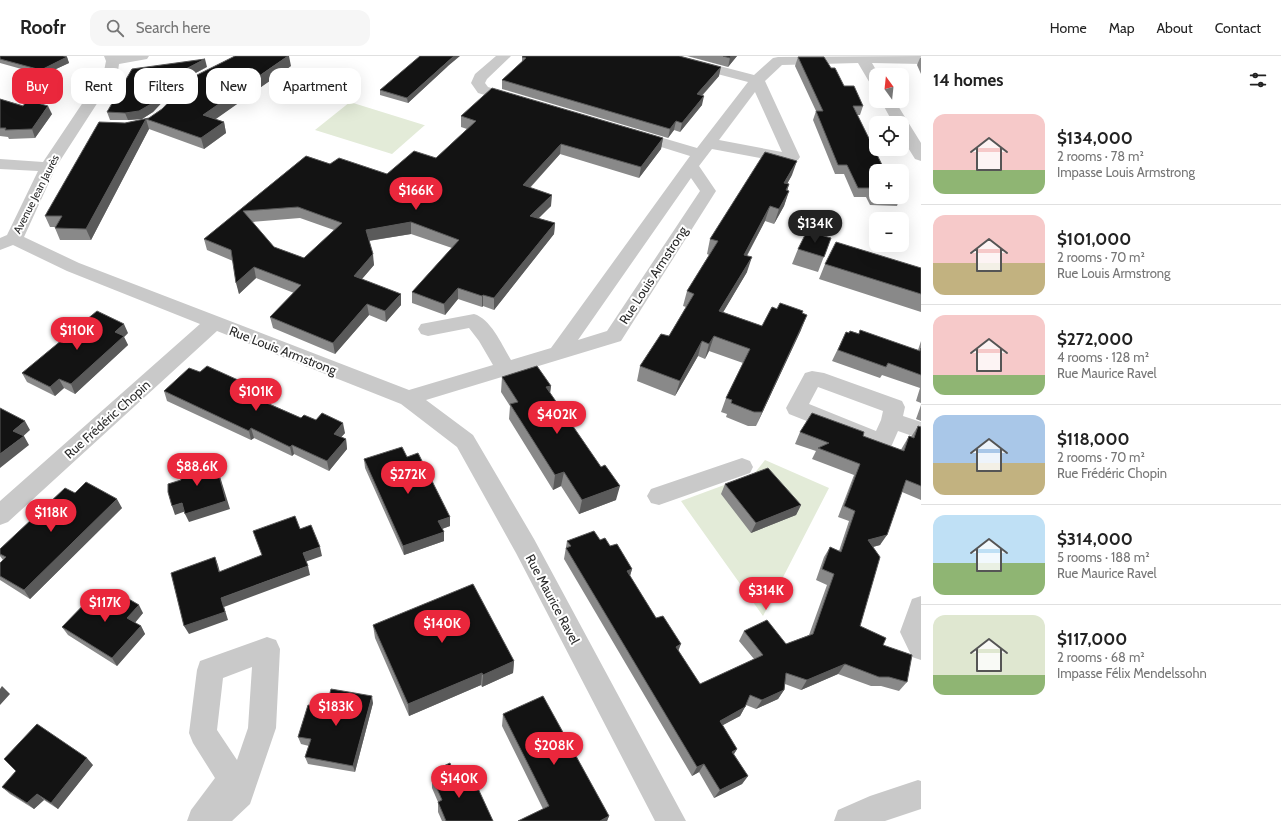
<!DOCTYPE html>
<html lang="en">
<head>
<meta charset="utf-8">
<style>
	body { margin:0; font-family:Cabin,sans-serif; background:#f6f6f6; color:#222; height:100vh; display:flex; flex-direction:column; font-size:15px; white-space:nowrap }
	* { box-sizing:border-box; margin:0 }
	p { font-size:13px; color:#767676 }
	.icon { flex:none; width:22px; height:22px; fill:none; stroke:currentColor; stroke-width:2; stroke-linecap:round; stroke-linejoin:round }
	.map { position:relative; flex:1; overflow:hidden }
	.sheet { display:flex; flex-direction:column; background:#fff; width:360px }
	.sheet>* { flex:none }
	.guide { position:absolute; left:12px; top:12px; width:380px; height:36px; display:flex; gap:8px }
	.needle { width:26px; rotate:345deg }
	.tools { position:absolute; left:869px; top:12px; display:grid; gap:8px }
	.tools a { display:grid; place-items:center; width:40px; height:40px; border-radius:8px; background:#fff; box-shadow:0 4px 16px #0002; font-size:20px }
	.price { position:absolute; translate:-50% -34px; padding:0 9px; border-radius:14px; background:#ea273c; color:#fff; font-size:13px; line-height:26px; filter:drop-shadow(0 1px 2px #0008) }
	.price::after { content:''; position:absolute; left:50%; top:24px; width:12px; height:9px; margin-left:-6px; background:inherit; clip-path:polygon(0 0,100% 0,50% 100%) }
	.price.active { background:#222; color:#fff }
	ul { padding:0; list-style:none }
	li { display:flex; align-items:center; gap:12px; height:100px; padding:0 12px }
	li+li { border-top:1px solid #e0e0e0 }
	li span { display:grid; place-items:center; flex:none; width:112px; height:80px; border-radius:12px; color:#555 }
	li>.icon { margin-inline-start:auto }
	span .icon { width:48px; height:48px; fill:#fffc; stroke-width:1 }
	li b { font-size:17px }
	h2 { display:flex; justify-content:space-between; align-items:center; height:48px; padding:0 12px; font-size:17px }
	.chip { padding:0 14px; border-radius:12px; background:#fff; box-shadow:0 4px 16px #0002; font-size:14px; line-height:36px }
	.chip.active { background:#ea273c; color:#fff }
	header { display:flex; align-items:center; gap:24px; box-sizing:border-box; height:56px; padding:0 20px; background:#fff; border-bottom:1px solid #e0e0e0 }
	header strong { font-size:19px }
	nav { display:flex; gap:22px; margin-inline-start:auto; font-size:14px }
	.search { width:280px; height:36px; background:#f6f6f6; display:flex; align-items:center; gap:10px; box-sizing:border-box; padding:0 14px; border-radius:12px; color:#767676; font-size:15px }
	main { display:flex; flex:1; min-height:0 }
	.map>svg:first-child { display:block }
	.green { fill:#e3ebd8 }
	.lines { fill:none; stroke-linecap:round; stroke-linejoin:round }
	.minor { fill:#c9c9c9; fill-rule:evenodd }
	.wall { fill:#898989; fill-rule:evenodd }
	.shaded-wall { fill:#5a5a5a }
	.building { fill:#131313; stroke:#5a5a5a; fill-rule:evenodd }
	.labels { text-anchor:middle; stroke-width:4; stroke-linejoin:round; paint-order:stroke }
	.far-street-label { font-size:11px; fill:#2c2c2c; stroke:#fff }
	.street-label { font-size:13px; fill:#2c2c2c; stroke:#fff }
</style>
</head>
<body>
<header>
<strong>Roofr</strong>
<div class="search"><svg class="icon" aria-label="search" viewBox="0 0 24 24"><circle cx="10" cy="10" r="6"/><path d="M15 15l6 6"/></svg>Search here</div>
<nav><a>Home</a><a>Map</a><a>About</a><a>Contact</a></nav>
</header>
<main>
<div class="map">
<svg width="921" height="765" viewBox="0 0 921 765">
	<rect width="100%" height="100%" fill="#fff"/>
	<path class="green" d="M 350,46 L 424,69 L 425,69 L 392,98 L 315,74 Z
		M 765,404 L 829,432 L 763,560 L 681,445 L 754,418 Z"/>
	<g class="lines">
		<path class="minor" d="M 104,0 L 149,0 L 147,3 L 119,8 L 118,15 L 56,111 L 24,181 L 79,207 L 409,334 L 493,309 L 479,285 L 469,272 L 428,280 L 421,278 L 418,273 L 421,268 L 474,258 C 491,263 502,289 511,304 L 551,292 L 690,100 L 629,81 L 626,78 L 629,75 L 634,73 L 639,75 L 697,92 L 748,26 L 660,3 L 658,0 L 681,0 L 754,19 L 773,2 L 778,1 L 921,0 L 921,8 L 872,7 L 879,19 L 876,19 L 876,30 L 871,29 L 858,7 L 782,9 L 765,25 L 800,101 L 798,104 L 787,107 L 712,93 L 699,110 L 716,135 L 621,285 L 426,344 L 473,379 L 534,483 L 686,765 L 655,765 L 516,497 L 457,391 L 401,348 L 217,275 L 8,466 L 0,469 L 0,445 L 200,268 L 67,215 L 13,189 L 0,194 L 0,182 L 7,179 L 38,115 L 0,113 L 0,103 L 43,106 L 104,15 L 106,5 ZM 755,36 L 782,96 L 719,84 ZM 691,122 L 700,135 L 607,275 L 578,284 Z
			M 496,0 L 511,0 L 487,23 L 485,27 L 488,31 L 521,41 L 523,44 L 521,47 L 516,48 L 478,37 L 471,27 L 475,18 Z
			M 881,45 L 895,45 L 921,87 L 921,105 L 915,103 L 902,82 L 902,67 L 893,67 Z
			M 812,315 L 824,317 L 902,345 L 905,351 L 903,360 L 921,366 L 921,383 L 898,375 L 891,391 L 880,394 L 789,358 L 786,352 L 805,317 ZM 818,331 L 883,355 L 881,364 L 876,375 L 809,348 Z
			M 742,402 L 750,405 L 753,411 L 750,417 L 659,449 L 651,447 L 647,440 L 651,433 Z
			M 921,540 L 921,604 L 912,601 L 900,576 L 912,543 Z
			M 267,581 L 276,584 L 280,593 L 276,672 L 250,748 L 232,765 L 187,765 L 191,754 L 215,722 L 193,687 L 189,677 L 197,614 L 200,605 ZM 252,611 L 248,672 L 237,704 L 217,674 L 223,622 Z
			M 918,724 L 921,725 L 921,753 L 885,765 L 834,765 L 838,754 L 870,740 Z"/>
	</g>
	<path class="wall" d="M 0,0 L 67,1 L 69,7 L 43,19 L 0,7 Z
		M 687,0 L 737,0 L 728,11 Z
		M 522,1 L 719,20 L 702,40 L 702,49 L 680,76 L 674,74 L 668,82 L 502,33 L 502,24 L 522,6 Z
		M 798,1 L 831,12 L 844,30 L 863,50 L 860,59 L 857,59 L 876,115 L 876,141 L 900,141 L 897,150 L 870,149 L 866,141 L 854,141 L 844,118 L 835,118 L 813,64 L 816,55 L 795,10 Z
		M 920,2 L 921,2 L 921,18 L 917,9 Z
		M 291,10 L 215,63 L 224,66 L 226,77 L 204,93 L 149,73 L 91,184 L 60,184 L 55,172 L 56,171 L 50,171 L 45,160 L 125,67 L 149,62 L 162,53 Z
		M 448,10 L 408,47 L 380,39 L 380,34 Z
		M 207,11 L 184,23 L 153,56 L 142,63 L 128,64 L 110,64 L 107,56 Z
		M 0,43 L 52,58 L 35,82 L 9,83 L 8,81 L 0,80 Z
		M 461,60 L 663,82 L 661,93 L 639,122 L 560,98 L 530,132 L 551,150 L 538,162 L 555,167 L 554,178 L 494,254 L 483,250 L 482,251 L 458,243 L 445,259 L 412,247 L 412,236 L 452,192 L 411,178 L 369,185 L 374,209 L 362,223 L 401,249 L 386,266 L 369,259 L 335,298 L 273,272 L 270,261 L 294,237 L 256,222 L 239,238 L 233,205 L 207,194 L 204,183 L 306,100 L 330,108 L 387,118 L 436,102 L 467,73 L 461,71 ZM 300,162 L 334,174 L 304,202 L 274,191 L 252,166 Z
		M 792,119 L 787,128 L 789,128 L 787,135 L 789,135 L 784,150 L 774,168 L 765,165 L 747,200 L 747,216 L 723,256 L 762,270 L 777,253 L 802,257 L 801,274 L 756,370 L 748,370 L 726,361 L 727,358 L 721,356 L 726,342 L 743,307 L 709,295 L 705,303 L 698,300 L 675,340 L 637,325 L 640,310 L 669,280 L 686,251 L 683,250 L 687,235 L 709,199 L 707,198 L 710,183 Z
		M 831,182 L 818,216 L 792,208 L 798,193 Z
		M 825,208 L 921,212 L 921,256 L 819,223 Z
		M 850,275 L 918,294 L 921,285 L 921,347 L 916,345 L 920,332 L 882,319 L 880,322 L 832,305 L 846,276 L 849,277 Z
		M 128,277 L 124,281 L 128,289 L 75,338 L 64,332 L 55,340 L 27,326 L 22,317 Z
		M 502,321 L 551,330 L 550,337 L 616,444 L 579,458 L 561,430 L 553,434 L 509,363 L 510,350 L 501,336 Z
		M 164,335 L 271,347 L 270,348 L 301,362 L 345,377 L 341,381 L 346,383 L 347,393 L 329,415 L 294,398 L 292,400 L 254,382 L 251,384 L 167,345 Z
		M 921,349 L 921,365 L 916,363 Z
		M 918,370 L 921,371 L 921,444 L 902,436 L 880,489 L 873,491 L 860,570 L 883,589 L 907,626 L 899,635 L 881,630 L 871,630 L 838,618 L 801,634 L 785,628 L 784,634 L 778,643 L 756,653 L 746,649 L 740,660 L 722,669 L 737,693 L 734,698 L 748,720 L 742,728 L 714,742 L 699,716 L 692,720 L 564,503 L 567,485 L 600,484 L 610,490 L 632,513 L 630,520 L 656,562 L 700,628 L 754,603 L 739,585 L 744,575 L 786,588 L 809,579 L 827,529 L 816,524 L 824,501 L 830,491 L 839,495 L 849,465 L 838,461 L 854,419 L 812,403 L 816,395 L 795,388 L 800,376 L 863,380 L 901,394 L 902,392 L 909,380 L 911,381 Z
		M 407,401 L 450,461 L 450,470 L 442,473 L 444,476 L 444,485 L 404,499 L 365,412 L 364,403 Z
		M 725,428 L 801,449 L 796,459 L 751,477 L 721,438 Z
		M 75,437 L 122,452 L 30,543 L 0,524 L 0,507 L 3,504 L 0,500 L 0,493 Z
		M 107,544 L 143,557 L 135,567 L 141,570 L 145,578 L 117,610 L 68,579 L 62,571 Z
		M 373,569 L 514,605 L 513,617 L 482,631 L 481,629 L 409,660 L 375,582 Z
		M 373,647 L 355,716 L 308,708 L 305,701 L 309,690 L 301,688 L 298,681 L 326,652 Z
		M 503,658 L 609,760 L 607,765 L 518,765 L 543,753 L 502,670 Z
		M 93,709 L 58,753 L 44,744 L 34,753 L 10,738 L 2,731 Z
		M 432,721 L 460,735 L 493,765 L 442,765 L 438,756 L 438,746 L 432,732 Z"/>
	<path class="shaded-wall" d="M 288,0 L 289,0 L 291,10 L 206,70 L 203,59 Z
		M 454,0 L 460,0 L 448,10 L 408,47 L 407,42 Z
		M 731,0 L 737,0 L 728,11 L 730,2 Z
		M 67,1 L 69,7 L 43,19 L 41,14 Z
		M 205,3 L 207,11 L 184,23 L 153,56 L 142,63 L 128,64 L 125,57 L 182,15 Z
		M 721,11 L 719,20 L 695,47 L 697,38 Z
		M 704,40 L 702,49 L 680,76 L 682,67 Z
		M 48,50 L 52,58 L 35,82 L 32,73 Z
		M 146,63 L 149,73 L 91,184 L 86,173 Z
		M 676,65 L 674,74 L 668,82 L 670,73 Z
		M 224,66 L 226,77 L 204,93 L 201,82 Z
		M 663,82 L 661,93 L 639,122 L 641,111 Z
		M 561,88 L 560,98 L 522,140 L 523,129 Z
		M 797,105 L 792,119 L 779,142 L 784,127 Z
		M 789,128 L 785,143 L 789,135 L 784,150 L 774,168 L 779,153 Z
		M 552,139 L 551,150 L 530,171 L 530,160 Z
		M 770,150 L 765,165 L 739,214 L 744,199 Z
		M 411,166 L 411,178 L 367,185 L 366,174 Z
		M 555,167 L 554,178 L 494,254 L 494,242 Z
		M 373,198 L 374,209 L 355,231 L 354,220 Z
		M 752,201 L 747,216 L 715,270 L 719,255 Z
		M 254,211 L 256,222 L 239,238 L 236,227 Z
		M 458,232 L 458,243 L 445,259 L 444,248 Z
		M 401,238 L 401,249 L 386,266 L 385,255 Z
		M 483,239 L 483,250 L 482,251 L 482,240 Z
		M 367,248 L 369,259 L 335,298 L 333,287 Z
		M 807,259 L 801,274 L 756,370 L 762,356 Z
		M 124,268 L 128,277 L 124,281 L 128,289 L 75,338 L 71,328 L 115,276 Z
		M 714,280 L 709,295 L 705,303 L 709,288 Z
		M 702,285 L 698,300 L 675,340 L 680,325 Z
		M 59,323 L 64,332 L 55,340 L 50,331 Z
		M 551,330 L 549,345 L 546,331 Z
		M 269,338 L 271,347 L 265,354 L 262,345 Z
		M 25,365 L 30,374 L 19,384 L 13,375 Z
		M 343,367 L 345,377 L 336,387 L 334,378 Z
		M 251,372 L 254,382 L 251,384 L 249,375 Z
		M 24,380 L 29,389 L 0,412 L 0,398 Z
		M 346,383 L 347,393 L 329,415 L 327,405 Z
		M 292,389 L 294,398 L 292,400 L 290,391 Z
		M 214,401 L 230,453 L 189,466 L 185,458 Z
		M 564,416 L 561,430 L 553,434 L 555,419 Z
		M 620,430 L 616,444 L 579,458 L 582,444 Z
		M 117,443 L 122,452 L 30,543 L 24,534 Z
		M 182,447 L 186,455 L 175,459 L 172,450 Z
		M 801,449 L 796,459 L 751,477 L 756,467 Z
		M 450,461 L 450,470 L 439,474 L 438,465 Z
		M 444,476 L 444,485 L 404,499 L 403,490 Z
		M 887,479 L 880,489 L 861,494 L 868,484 Z
		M 320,491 L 322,500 L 305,506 L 303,497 Z
		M 215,501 L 218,509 L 222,524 L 219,516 Z
		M 308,510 L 310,519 L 224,551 L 228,564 L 189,578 L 184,570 L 221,542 Z
		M 632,513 L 629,523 L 627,515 Z
		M 139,549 L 143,557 L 132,570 L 127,562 Z
		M 141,570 L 145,578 L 117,610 L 112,602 Z
		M 681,588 L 677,598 L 676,591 Z
		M 514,605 L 513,617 L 482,631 L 483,619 Z
		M 845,608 L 838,618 L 801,634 L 807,624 Z
		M 482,617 L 481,629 L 409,660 L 408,648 Z
		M 2,630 L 10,638 L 0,649 L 0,633 Z
		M 784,634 L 778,643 L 756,653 L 762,644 Z
		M 372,640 L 373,647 L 355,716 L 353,710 Z
		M 745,651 L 740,660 L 714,674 L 720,665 Z
		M 737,693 L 732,701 L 732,696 Z
		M 87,702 L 93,709 L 58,753 L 51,747 Z
		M 704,708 L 699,716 L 692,720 L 697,711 Z
		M 748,720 L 742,728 L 714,742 L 720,734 Z
		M 37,738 L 44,744 L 34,753 L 27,747 Z
		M 609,760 L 607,765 L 600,765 Z"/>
	<path class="building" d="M 0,0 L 63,0 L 67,1 L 41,14 L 0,3 Z
		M 235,0 L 288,0 L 203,59 L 224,66 L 201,82 L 146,63 L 86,173 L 55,172 L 62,160 L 45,160 L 99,66 L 125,67 L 149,62 L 162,53 L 193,21 Z
		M 420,0 L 454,0 L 407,42 L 380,34 Z
		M 523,0 L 679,0 L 721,11 L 697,38 L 704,40 L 682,67 L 676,65 L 670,73 L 502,24 L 526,2 L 522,1 Z
		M 723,0 L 731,0 L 730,2 Z
		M 798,1 L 824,1 L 831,12 L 835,12 L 844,30 L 854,30 L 863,50 L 853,50 L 885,115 L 876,115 L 876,140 L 874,140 L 870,132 L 858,132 L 847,109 L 838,109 L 816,55 L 823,55 Z
		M 205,3 L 182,15 L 151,48 L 139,55 L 125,57 L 107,56 L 132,13 Z
		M 492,32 L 663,82 L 641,111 L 561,88 L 523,129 L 552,139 L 530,160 L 555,167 L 494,242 L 483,239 L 482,240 L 458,232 L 444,248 L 412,236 L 459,184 L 411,166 L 366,174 L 373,198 L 354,220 L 401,238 L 385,255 L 367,248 L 333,287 L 270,261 L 301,229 L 254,211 L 236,227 L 231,194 L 204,183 L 306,100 L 330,108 L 339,102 L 387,118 L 414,95 L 436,102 L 476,65 L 461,60 ZM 298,151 L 342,167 L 304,202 L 274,191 L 243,155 Z
		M 0,43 L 23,50 L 27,44 L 48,50 L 32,73 L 5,74 L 6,72 L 0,72 Z
		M 765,96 L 797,105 L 784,127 L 789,128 L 786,134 L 789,135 L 779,153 L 770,150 L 744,199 L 752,201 L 719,255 L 762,270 L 772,251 L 777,253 L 780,247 L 803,255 L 802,257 L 807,259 L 762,356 L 754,356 L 731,347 L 732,344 L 726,342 L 750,293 L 714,280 L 709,288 L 702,285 L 680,325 L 640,310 L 661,278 L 669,280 L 694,238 L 687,235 L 718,185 L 710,183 Z
		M 807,175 L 831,182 L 824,201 L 798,193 Z
		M 836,186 L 921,212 L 921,238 L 825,208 Z
		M 97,255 L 124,268 L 115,276 L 124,280 L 71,328 L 59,323 L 50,331 L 22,317 Z
		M 860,274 L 920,295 L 921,292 L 921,319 L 888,307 L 886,311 L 838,294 L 846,276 L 849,277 L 850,275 L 859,278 Z
		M 207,310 L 269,338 L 262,345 L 301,362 L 304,359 L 316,364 L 322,357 L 343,367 L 334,378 L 346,383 L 327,405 L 292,389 L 290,391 L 251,372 L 249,375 L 164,335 L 189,312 L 200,316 Z
		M 537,310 L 551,330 L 546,331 L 601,411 L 605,409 L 620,430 L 582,444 L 564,416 L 555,419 L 510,348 L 518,346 L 502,321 Z
		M 0,352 L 25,365 L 13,375 L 24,380 L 0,398 Z
		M 812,357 L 864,376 L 863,380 L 904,395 L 909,380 L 914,382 L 918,370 L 921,371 L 921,430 L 906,424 L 887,479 L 868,484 L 880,501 L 860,570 L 886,582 L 883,589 L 912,599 L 907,626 L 889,621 L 879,621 L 845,608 L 807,624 L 786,617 L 784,634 L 762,644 L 750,639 L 745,651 L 720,665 L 737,693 L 732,696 L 748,720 L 720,734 L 704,708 L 697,711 L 566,492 L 571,490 L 567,485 L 594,475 L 600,484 L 605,482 L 610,490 L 617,488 L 632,513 L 627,515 L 656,562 L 663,560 L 681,588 L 676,591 L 700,628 L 763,599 L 744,575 L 767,564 L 786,588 L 813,578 L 834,518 L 822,513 L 830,491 L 841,496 L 855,455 L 844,450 L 860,408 L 818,392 L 829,387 L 800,376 Z
		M 402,391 L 407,401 L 418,397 L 450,461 L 438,465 L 444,476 L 403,490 L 364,403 Z
		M 214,401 L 226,445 L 185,458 L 182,447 L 172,450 L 168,436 L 168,428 L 181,424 L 178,412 Z
		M 768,412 L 801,449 L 756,467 L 725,428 Z
		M 86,426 L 117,443 L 24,534 L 0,520 L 0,507 L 6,501 L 0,498 L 0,493 L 65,432 L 75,437 Z
		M 295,460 L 300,473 L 311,469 L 320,491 L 303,497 L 308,510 L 221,542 L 225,556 L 184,570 L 171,517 L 215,501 L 219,516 L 262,499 L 253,475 Z
		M 473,528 L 514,605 L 483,619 L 482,617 L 408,648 L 373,569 Z
		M 115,535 L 139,549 L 127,562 L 141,570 L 112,602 L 62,571 L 95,537 L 107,544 Z
		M 331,633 L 372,640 L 353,710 L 305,701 L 311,683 L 298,681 L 308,649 L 326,652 Z
		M 543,640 L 609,760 L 600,765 L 518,765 L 549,750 L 503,658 Z
		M 37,668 L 87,702 L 51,747 L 37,738 L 27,747 L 2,731 L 16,715 L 4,703 Z
		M 450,707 L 460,735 L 476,728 L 493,765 L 446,765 L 438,746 L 442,744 L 432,721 L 435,714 Z"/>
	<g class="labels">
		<g class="far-street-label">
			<text transform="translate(36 138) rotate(-63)" y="4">Avenue Jean Jaurès</text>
		</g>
		<g class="street-label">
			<text transform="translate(653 219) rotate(-57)" y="5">Rue Louis Armstrong</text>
			<text transform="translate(283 294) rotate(21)" y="5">Rue Louis Armstrong</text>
			<text transform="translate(107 363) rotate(-42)" y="5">Rue Frédéric Chopin</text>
			<text transform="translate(553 543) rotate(62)" y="5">Rue Maurice Ravel</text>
		</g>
	</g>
</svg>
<div class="tools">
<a><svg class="needle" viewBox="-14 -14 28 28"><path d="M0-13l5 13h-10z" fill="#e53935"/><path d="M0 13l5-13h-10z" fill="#767676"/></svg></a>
<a><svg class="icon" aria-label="locate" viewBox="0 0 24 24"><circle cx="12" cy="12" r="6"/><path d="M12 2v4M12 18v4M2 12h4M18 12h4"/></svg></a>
<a>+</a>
<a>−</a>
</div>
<b class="price" style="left:416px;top:155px">$166K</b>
<b class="price active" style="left:815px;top:188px">$134K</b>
<b class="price" style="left:77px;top:295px">$110K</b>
<b class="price" style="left:256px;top:356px">$101K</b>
<b class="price" style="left:557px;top:379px">$402K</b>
<b class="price" style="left:197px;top:431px">$88.6K</b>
<b class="price" style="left:408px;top:439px">$272K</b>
<b class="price" style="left:51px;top:477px">$118K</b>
<b class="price" style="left:766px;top:555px">$314K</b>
<b class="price" style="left:105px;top:567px">$117K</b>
<b class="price" style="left:442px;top:588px">$140K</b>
<b class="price" style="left:336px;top:671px">$183K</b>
<b class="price" style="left:554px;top:710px">$208K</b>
<b class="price" style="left:459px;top:743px">$140K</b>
<div class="guide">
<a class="chip active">Buy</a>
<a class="chip">Rent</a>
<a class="chip">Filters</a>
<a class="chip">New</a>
<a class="chip">Apartment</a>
</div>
</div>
<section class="sheet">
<h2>14 homes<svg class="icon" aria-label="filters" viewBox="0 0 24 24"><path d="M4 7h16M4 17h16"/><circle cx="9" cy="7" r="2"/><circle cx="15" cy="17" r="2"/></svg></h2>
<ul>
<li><span style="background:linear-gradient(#f6c9c9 70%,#8fb573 0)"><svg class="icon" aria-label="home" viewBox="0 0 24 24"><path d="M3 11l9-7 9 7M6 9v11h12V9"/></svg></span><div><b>$134,000</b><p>2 rooms · 78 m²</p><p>Impasse Louis Armstrong</p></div></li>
<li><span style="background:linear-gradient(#f6c9c9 60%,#c2b280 0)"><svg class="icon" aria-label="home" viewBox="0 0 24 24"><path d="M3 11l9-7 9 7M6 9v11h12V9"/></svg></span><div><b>$101,000</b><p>2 rooms · 70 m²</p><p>Rue Louis Armstrong</p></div></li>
<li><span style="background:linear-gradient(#f6c9c9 75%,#8fb573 0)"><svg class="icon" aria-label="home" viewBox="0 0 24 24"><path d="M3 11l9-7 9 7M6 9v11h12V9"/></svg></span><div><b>$272,000</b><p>4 rooms · 128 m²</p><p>Rue Maurice Ravel</p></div></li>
<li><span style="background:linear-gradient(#a9c7e8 60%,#c2b280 0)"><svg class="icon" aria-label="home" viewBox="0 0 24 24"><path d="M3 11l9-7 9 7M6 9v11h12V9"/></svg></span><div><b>$118,000</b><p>2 rooms · 70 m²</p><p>Rue Frédéric Chopin</p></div></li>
<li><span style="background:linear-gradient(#bfe0f5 60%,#8fb573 0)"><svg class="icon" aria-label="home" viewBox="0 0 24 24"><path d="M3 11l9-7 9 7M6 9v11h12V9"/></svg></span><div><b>$314,000</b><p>5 rooms · 188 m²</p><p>Rue Maurice Ravel</p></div></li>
<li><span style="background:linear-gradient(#dfe7d0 75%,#8fb573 0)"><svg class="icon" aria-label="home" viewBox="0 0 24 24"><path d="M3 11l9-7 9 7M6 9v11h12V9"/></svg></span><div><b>$117,000</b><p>2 rooms · 68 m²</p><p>Impasse Félix Mendelssohn</p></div></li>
</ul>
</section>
</main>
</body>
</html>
